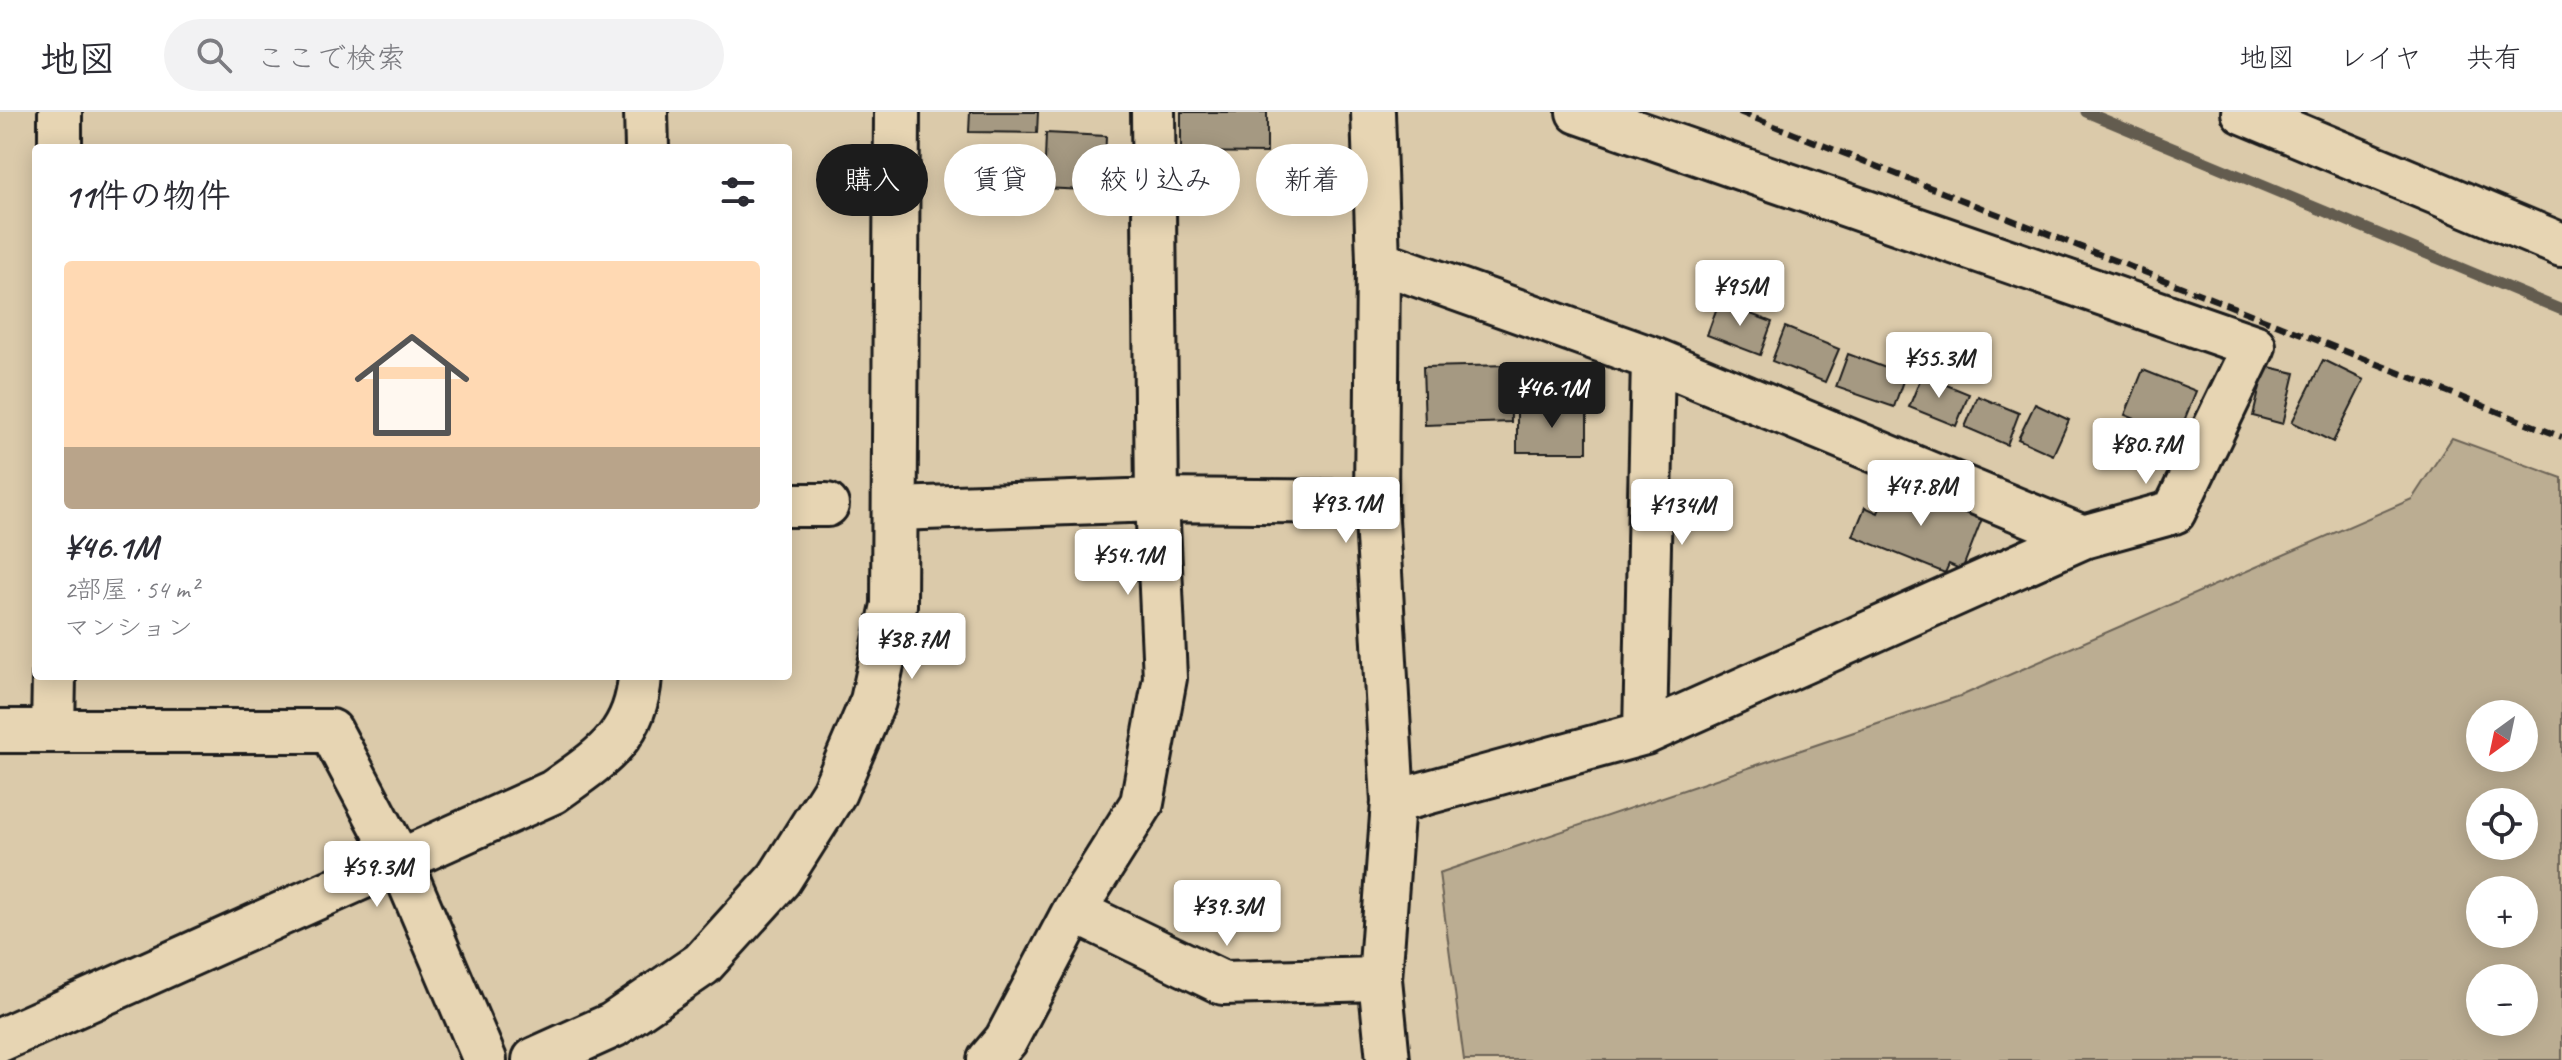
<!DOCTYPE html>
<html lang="ja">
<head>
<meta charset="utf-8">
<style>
	body { margin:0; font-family:Caveat,"Klee One",sans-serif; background:#f2f2f3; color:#2b2b33; height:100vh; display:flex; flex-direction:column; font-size:30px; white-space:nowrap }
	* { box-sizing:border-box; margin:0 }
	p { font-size:26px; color:#7c7c81 }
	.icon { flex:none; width:44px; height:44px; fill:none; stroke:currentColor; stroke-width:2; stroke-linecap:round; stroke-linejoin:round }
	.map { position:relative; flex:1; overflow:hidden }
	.side { position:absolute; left:32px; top:32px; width:760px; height:536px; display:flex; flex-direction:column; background:#fff; border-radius:8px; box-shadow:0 4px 20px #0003 }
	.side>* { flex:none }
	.top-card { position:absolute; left:816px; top:32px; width:760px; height:72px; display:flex; gap:16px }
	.needle { width:52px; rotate:213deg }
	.controls { position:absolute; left:2466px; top:588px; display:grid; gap:16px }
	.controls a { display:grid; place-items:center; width:72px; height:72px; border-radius:50%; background:#fff; box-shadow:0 4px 20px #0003; font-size:40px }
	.price { position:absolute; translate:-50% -68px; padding:0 18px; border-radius:8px; background:#fff; color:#222; font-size:26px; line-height:52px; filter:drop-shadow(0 2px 4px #0008) }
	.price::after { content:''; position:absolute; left:50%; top:48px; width:24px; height:18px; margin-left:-12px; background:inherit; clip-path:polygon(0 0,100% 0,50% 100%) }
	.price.active { background:#1c1c1c; color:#fff }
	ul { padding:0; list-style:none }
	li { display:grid; align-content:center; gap:16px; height:424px; padding:0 32px }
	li+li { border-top:2px solid #e1e1e2 }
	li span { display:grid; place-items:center; height:248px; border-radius:8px; color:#555 }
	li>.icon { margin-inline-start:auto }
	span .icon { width:144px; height:144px; fill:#fffc; stroke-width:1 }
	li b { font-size:34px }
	h2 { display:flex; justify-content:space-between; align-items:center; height:96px; padding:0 32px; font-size:34px }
	.pill { padding:0 28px; border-radius:36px; background:#fff; box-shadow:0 4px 20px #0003; font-size:28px; line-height:72px }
	.pill.active { background:#1c1c1c; color:#fff }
	header { display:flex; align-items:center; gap:48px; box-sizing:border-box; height:112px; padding:0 40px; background:#fff; border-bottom:2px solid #e1e1e2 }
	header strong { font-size:38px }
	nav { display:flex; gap:44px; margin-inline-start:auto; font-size:28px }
	.search { width:560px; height:72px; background:#f2f2f3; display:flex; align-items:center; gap:20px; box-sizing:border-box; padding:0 28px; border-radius:44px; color:#7c7c81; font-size:30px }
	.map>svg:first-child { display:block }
	.green { fill:#bbad92; stroke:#6c6457; stroke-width:2; fill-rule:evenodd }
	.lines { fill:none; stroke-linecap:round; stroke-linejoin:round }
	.stream { stroke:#635c50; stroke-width:11 }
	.building { fill:#a59982; stroke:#1c1c1c; stroke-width:2 }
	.minor-casing { stroke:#1c1c1c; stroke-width:48 }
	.tertiary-casing { stroke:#1c1c1c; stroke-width:50 }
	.minor { stroke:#e7d5b3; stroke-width:42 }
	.tertiary { stroke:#e7d5b3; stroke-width:44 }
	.rail { stroke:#1c1c1c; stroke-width:6; stroke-dasharray:12 6; stroke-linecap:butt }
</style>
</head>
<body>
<header>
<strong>地図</strong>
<div class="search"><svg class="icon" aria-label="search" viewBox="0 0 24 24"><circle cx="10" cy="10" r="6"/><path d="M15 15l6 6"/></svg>ここで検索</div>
<nav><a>地図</a><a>レイヤ</a><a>共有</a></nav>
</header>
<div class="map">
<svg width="2562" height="948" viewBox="0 0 2562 948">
	<rect width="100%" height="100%" fill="#dbcaaa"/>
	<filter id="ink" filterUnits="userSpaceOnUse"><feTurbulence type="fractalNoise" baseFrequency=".0125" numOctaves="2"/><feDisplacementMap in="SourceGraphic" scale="16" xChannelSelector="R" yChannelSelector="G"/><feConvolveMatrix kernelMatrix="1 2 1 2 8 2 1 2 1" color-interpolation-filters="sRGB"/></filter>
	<g filter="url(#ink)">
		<path class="green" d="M 2452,326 L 2562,366 L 2562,948 L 1464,948 L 1439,761 L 1963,583 L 2412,387 ZM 2480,602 L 2524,602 L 2524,646 L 2480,646 ZM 2480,690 L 2524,690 L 2524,734 L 2480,734 ZM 2480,778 L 2524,778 L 2524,822 L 2480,822 ZM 2480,866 L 2524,866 L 2524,910 L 2480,910 Z"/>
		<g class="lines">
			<path class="stream" d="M 2086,0 L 2562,198"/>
		</g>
		<path class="building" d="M 970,0 L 1038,0 L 1037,21 L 969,20 Z
			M 1181,0 L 1267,0 L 1267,41 L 1181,40 Z
			M 1046,21 L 1106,24 L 1104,79 L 1044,76 Z
			M 1719,190 L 1772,210 L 1760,243 L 1707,223 Z
			M 1785,215 L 1839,237 L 1825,270 L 1772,249 Z
			M 1848,242 L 1905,263 L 1894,295 L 1836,275 Z
			M 2323,248 L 2364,268 L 2333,330 L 2292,310 Z
			M 1510,253 L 1511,310 L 1425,313 L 1423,255 Z
			M 2265,254 L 2295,261 L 2283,312 L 2253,304 Z
			M 2143,258 L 2196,279 L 2178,324 L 2125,303 Z
			M 1922,263 L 1969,282 L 1956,314 L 1909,295 Z
			M 1978,284 L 2019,301 L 2007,333 L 1965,315 Z
			M 2035,292 L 2069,308 L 2053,343 L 2018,327 Z
			M 1517,296 L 1587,296 L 1587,340 L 1517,340 Z
			M 1891,368 L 1983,404 L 1962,458 L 1949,452 L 1945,461 L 1853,424 L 1865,395 L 1878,401 Z"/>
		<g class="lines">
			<g class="minor-casing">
				<path id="minor" d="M 60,0 L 60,36
					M 646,0 L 647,36
					M 1373,0 L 1378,149 L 1376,390 L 1393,690 L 1380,867 L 1388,948
					M 2243,0 L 2562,133
					M 1378,149 L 1653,247 L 2083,425
					M 788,393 L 827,393
					M 895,397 L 1157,388 L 1376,390
					M 0,619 L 331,619 L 401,751 L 485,948
					M 53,619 L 54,564
					M 1645,621 L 1653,247
					M 1393,690 L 1645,621 L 2083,425 L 2174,400 L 2254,234 L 1578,0
					M 1074,799 L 1223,871 L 1380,867
					M 0,928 L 553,680 C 599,647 636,626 640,564
					M 989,948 L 1006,928 L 1074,799 L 1142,691 L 1165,566 L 1157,388 L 1153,0"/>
			</g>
			<g class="tertiary-casing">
				<path id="tertiary" d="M 535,948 L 613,913 L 702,852 L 779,767 L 834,680 L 873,589 L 894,493 L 897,0"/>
			</g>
			<use href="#minor" class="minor"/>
			<use href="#tertiary" class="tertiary"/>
			<path class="rail" d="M 1739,0 L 2562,325"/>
		</g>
	</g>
</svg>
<div class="controls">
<a><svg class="needle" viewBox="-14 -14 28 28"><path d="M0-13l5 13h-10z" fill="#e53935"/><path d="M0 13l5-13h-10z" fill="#7c7c81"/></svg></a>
<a><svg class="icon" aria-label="locate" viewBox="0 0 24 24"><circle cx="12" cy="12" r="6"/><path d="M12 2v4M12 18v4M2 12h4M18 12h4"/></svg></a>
<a>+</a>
<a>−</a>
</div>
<b class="price" style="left:1740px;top:216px">¥95M</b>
<b class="price" style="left:1939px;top:288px">¥55.3M</b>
<b class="price active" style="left:1552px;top:318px">¥46.1M</b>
<b class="price" style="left:2146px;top:374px">¥80.7M</b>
<b class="price" style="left:1921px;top:416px">¥47.8M</b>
<b class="price" style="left:1346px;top:433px">¥93.1M</b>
<b class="price" style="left:1682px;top:435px">¥134M</b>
<b class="price" style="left:1128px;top:485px">¥54.1M</b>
<b class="price" style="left:912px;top:569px">¥38.7M</b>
<b class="price" style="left:377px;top:797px">¥59.3M</b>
<b class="price" style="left:1227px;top:836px">¥39.3M</b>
<div class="top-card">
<a class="pill active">購入</a>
<a class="pill">賃貸</a>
<a class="pill">絞り込み</a>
<a class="pill">新着</a>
</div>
<section class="side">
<h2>11件の物件<svg class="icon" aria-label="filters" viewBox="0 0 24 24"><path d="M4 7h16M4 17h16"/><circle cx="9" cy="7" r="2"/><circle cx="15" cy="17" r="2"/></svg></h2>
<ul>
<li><span style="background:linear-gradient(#ffd9b3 75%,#b9a48a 0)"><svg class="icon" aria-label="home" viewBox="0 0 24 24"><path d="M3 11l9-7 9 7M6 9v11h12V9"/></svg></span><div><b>¥46.1M</b><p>2部屋 · 54 m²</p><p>マンション</p></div></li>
</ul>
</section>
</div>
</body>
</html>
